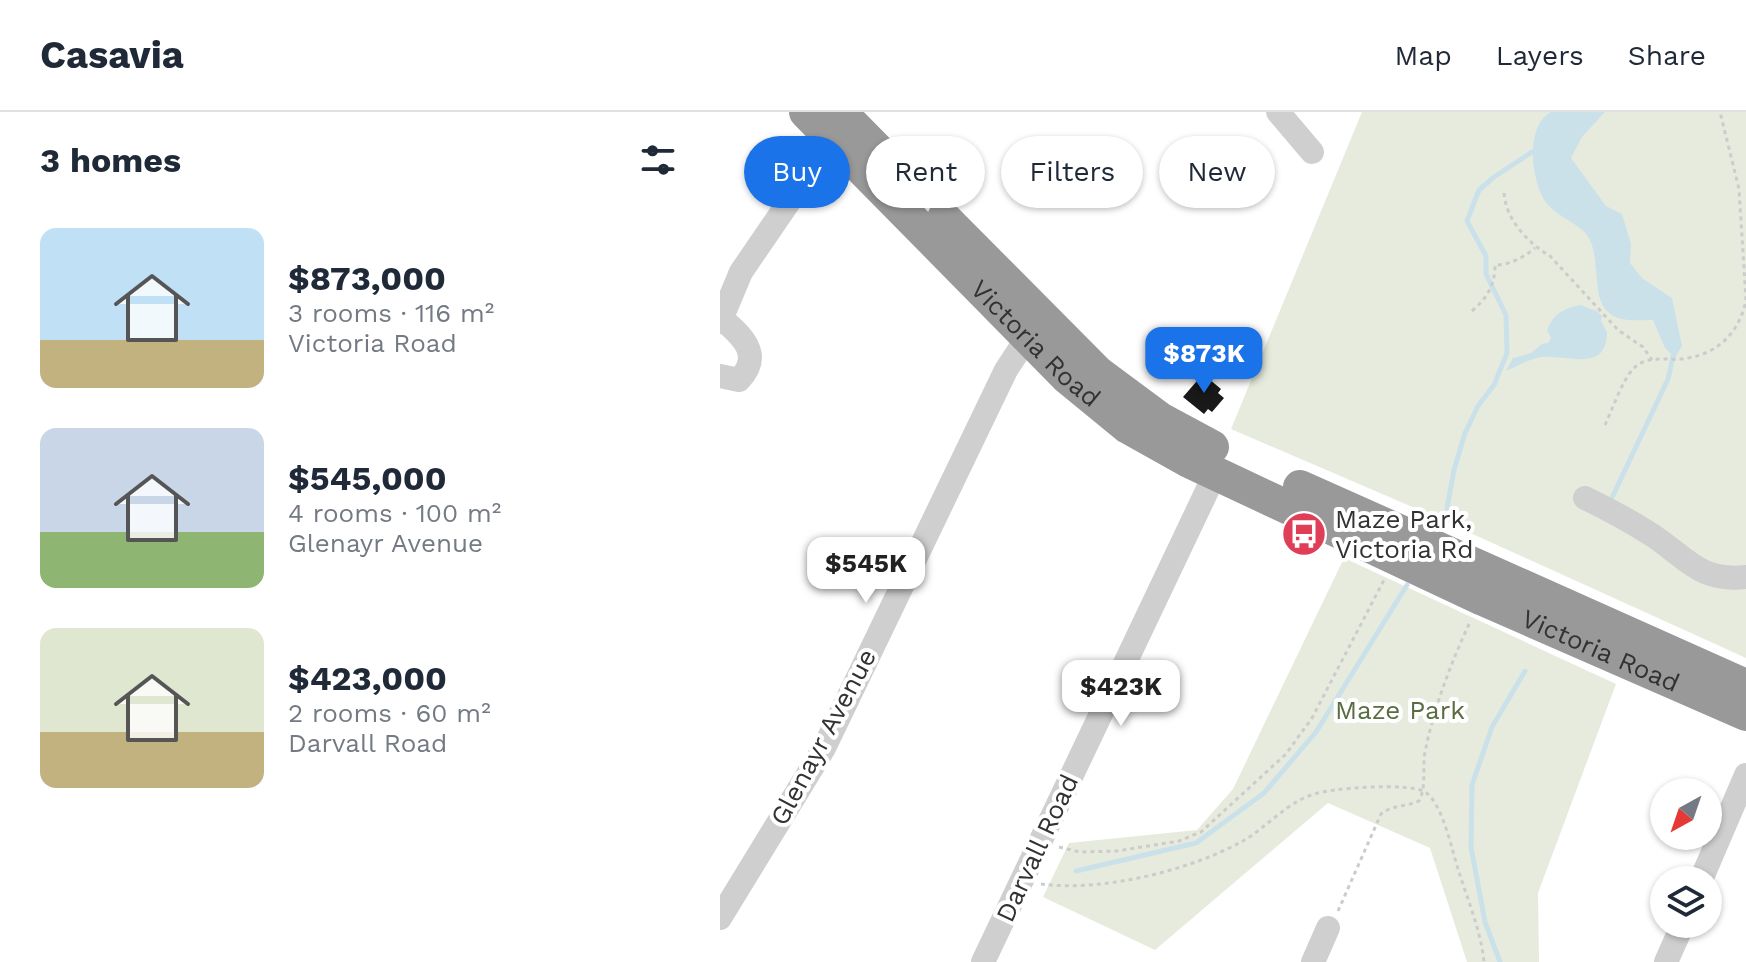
<!DOCTYPE html>
<html lang="en">
<head>
<meta charset="utf-8">
<style>
	body { margin:0; font-family:"Work Sans",sans-serif; background:#f6f6f7; color:#1f2937; height:100vh; display:flex; flex-direction:column; font-size:30px; white-space:nowrap }
	* { box-sizing:border-box; margin:0 }
	p { font-size:26px; color:#747a83 }
	.icon { flex:none; width:44px; height:44px; fill:none; stroke:currentColor; stroke-width:2; stroke-linecap:round; stroke-linejoin:round }
	.map { position:relative; flex:1; overflow:hidden }
	.drawer { display:flex; flex-direction:column; background:#fff; width:720px }
	.drawer>* { flex:none }
	.banner { position:absolute; left:24px; top:24px; width:760px; height:72px; display:flex; gap:16px }
	.needle { width:52px; rotate:220deg }
	.fabs { position:absolute; left:930px; top:666px; display:grid; gap:16px }
	.fabs a { display:grid; place-items:center; width:72px; height:72px; border-radius:50%; background:#fff; box-shadow:0 2px 6px #0004; font-size:40px }
	.price { position:absolute; translate:-50% -68px; padding:0 18px; border-radius:16px; background:#fff; color:#222; font-size:26px; line-height:52px; filter:drop-shadow(0 2px 4px #0008) }
	.price::after { content:''; position:absolute; left:50%; top:48px; width:24px; height:18px; margin-left:-12px; background:inherit; clip-path:polygon(0 0,100% 0,50% 100%) }
	.price.on { background:#1a73e8; color:#fff }
	ul { padding:0; list-style:none }
	li { display:flex; align-items:center; gap:24px; height:200px; padding:0 40px }
	li span { display:grid; place-items:center; flex:none; width:224px; height:160px; border-radius:16px; color:#555 }
	li>.icon { margin-inline-start:auto }
	span .icon { width:96px; height:96px; fill:#fffc; stroke-width:1 }
	li b { font-size:34px }
	h2 { display:flex; justify-content:space-between; align-items:center; height:96px; padding:0 40px; font-size:34px }
	.chip { padding:0 28px; border-radius:36px; background:#fff; box-shadow:0 2px 6px #0004; font-size:28px; line-height:72px }
	.chip.on { background:#1a73e8; color:#fff }
	header { display:flex; align-items:center; gap:48px; box-sizing:border-box; height:112px; padding:0 40px; background:#fff; border-bottom:2px solid #e0e1e3 }
	header strong { font-size:38px }
	nav { display:flex; gap:44px; margin-inline-start:auto; font-size:28px }
	main { display:flex; flex:1; min-height:0 }
	.map>svg:first-child { display:block }
	.green { fill:#e6ebde }
	.water { fill:#cbe1ea }
	.lines { fill:none; stroke-linecap:round; stroke-linejoin:round }
	.stream { stroke:#cbe1ea; stroke-width:5 }
	.building { fill:#191919 }
	.path { stroke:#ccc; stroke-width:3; stroke-dasharray:4 4; stroke-linecap:butt }
	.minor { stroke:#cfcfcf; stroke-width:24 }
	.highway { stroke:#999; stroke-width:34 }
	.labels { text-anchor:middle; stroke-width:8; stroke-linejoin:round; paint-order:stroke }
	.street-label { font-size:26px; fill:#323232; stroke:#fff }
	.poi-label { font-size:26px; fill:#323232; stroke:#fff; text-anchor:start }
	.park-label { font-size:26px; fill:#596d40; stroke:#fff }
</style>
</head>
<body>
<header>
<strong>Casavia</strong>
<nav><a>Map</a><a>Layers</a><a>Share</a></nav>
</header>
<main>
<section class="drawer">
<h2>3 homes<svg class="icon" aria-label="filters" viewBox="0 0 24 24"><path d="M4 7h16M4 17h16"/><circle cx="9" cy="7" r="2"/><circle cx="15" cy="17" r="2"/></svg></h2>
<ul>
<li><span style="background:linear-gradient(#bfe0f5 70%,#c2b280 0)"><svg class="icon" aria-label="home" viewBox="0 0 24 24"><path d="M3 11l9-7 9 7M6 9v11h12V9"/></svg></span><div><b>$873,000</b><p>3 rooms · 116 m²</p><p>Victoria Road</p></div></li>
<li><span style="background:linear-gradient(#c9d6e8 65%,#8fb573 0)"><svg class="icon" aria-label="home" viewBox="0 0 24 24"><path d="M3 11l9-7 9 7M6 9v11h12V9"/></svg></span><div><b>$545,000</b><p>4 rooms · 100 m²</p><p>Glenayr Avenue</p></div></li>
<li><span style="background:linear-gradient(#dfe7d0 65%,#c2b280 0)"><svg class="icon" aria-label="home" viewBox="0 0 24 24"><path d="M3 11l9-7 9 7M6 9v11h12V9"/></svg></span><div><b>$423,000</b><p>2 rooms · 60 m²</p><p>Darvall Road</p></div></li>
</ul>
</section>
<div class="map">
<svg width="1026" height="850" viewBox="0 0 1026 850">
	<rect width="100%" height="100%" fill="#fff"/>
	<path class="green" d="M 642,0 L 1026,0 L 1026,546 L 704,400 L 511,317 Z
		M 624,446 L 896,572 L 818,781 L 819,850 L 747,850 L 710,736 L 608,691 L 435,838 L 323,785 L 349,731 L 477,718 L 513,677 Z"/>
	<path class="water" d="M 831,0 L 885,0 L 862,25 L 851,46 L 886,94 L 902,102 L 911,132 L 910,151 L 922,166 L 952,186 L 962,234 L 955,246 L 945,236 L 933,208 C 918,208 898,211 887,199 C 871,183 881,142 867,123 C 858,111 838,105 828,93 C 811,73 804,14 831,0 Z
		M 860,193 L 877,199 L 882,204 L 881,209 L 887,220 C 887,262 846,242 822,245 C 808,247 798,254 786,259 L 793,246 L 811,241 L 822,232 L 828,231 L 831,226 L 827,218 C 834,202 842,197 860,193 Z"/>
	<g class="lines">
		<path class="stream" d="M 889,392 L 948,267 L 954,240
			M 727,396 L 734,358 L 745,321 L 758,294 L 774,273 L 787,241 L 786,203 L 766,162 L 766,144 L 747,109 L 759,78 L 774,65 L 818,36
			M 356,759 L 476,731 L 544,681 L 596,620 L 687,473
			M 780,850 L 765,810 L 751,735 L 752,673 L 772,615 L 805,559"/>
	</g>
	<path class="building" d="M 483,262 L 501,277 L 498,281 L 504,286 L 492,300 L 488,297 L 484,302 L 463,285 Z"/>
	<g class="lines">
		<path class="path" d="M 784,81 C 786,108 808,131 830,144 L 898,218 L 923,235 L 932,248
			M 752,199 C 767,186 775,173 775,153 C 790,153 804,145 815,136
			M 885,313 C 892,298 902,269 913,257 C 928,241 950,250 968,246 C 999,241 1020,219 1026,188 L 1019,77 L 1000,0
			M 339,735 L 360,740 L 397,739 L 459,729 L 481,720 L 566,642 L 592,606 L 664,468
			M 321,772 C 381,780 468,759 521,730 C 545,717 564,693 591,683 C 609,676 688,670 705,680 C 722,690 732,738 738,757 C 747,786 761,819 764,850
			M 618,799 L 661,702 C 672,693 685,695 699,689 C 707,673 702,657 705,640 C 714,595 731,551 750,510"/>
		<path class="minor" d="M 558,0 L 592,40
			M 0,205 C 21,223 44,242 19,268 L 0,264
			M 0,210 L 21,160 L 101,43 L 114,28
			M 865,386 C 888,397 910,409 932,423 C 967,446 979,470 1026,465
			M 981,768 L 1026,663
			M 0,806 L 104,636 L 286,258 L 307,226
			M 263,850 L 495,362
			M 593,850 L 608,816
			M 946,850 L 963,812"/>
		<g class="highway">
			<path id="s1" d="M 86,0 L 347,265 L 408,315 L 467,348 L 763,487 L 1026,602"/>
			<path d="M 120,0 L 184,65"/>
			<path d="M 224,106 L 378,261 L 440,307 L 492,335"/>
			<path d="M 580,375 L 1026,574"/>
		</g>
	</g>
	<defs>
		<g id="bus-disc" transform="scale(2.3)"><circle r="9.5" fill="#e03d57" stroke="#fff"/><path d="M-5-6H5V4H4V6H2V4H-2V6H-4V4H-5ZM-3.5-4V0h7V-4ZM-3.5 1.2v1.5H-2V1.2ZM2 1.2v1.5H3.5V1.2Z" fill="#fff"/></g>
	</defs>
	<g fill-rule="evenodd">
		<use href="#bus-disc" x="584" y="422"/>
	</g>
	<g class="labels">
		<g class="street-label">
			<text dy="9" stroke="none"><textPath href="#s1" startOffset="326">Victoria Road</textPath></text>
			<text dy="9" stroke="none"><textPath href="#s1" startOffset="974">Victoria Road</textPath></text>
			<text transform="translate(103 625) rotate(-62)" y="9">Glenayr Avenue</text>
			<text transform="translate(317 736) rotate(-65)" y="9">Darvall Road</text>
		</g>
		<g class="poi-label">
			<text x="615" y="416">Maze Park,<tspan x="615" dy="30">Victoria Rd</tspan></text>
		</g>
		<g class="park-label">
			<text x="680" y="607">Maze Park</text>
		</g>
	</g>
</svg>
<div class="fabs">
<a><svg class="needle" viewBox="-14 -14 28 28"><path d="M0-13l5 13h-10z" fill="#e53935"/><path d="M0 13l5-13h-10z" fill="#747a83"/></svg></a>
<a><svg class="icon" aria-label="layers" viewBox="0 0 24 24"><path d="M12 4l9 5-9 5-9-5zM3 14l9 5 9-5"/></svg></a>
</div>
<b class="price on" style="left:484px;top:283px">$873K</b>
<b class="price" style="left:146px;top:493px">$545K</b>
<b class="price" style="left:401px;top:616px">$423K</b>
<div class="banner">
<a class="chip on">Buy</a>
<a class="chip">Rent</a>
<a class="chip">Filters</a>
<a class="chip">New</a>
</div>
</div>
</main>
</body>
</html>
